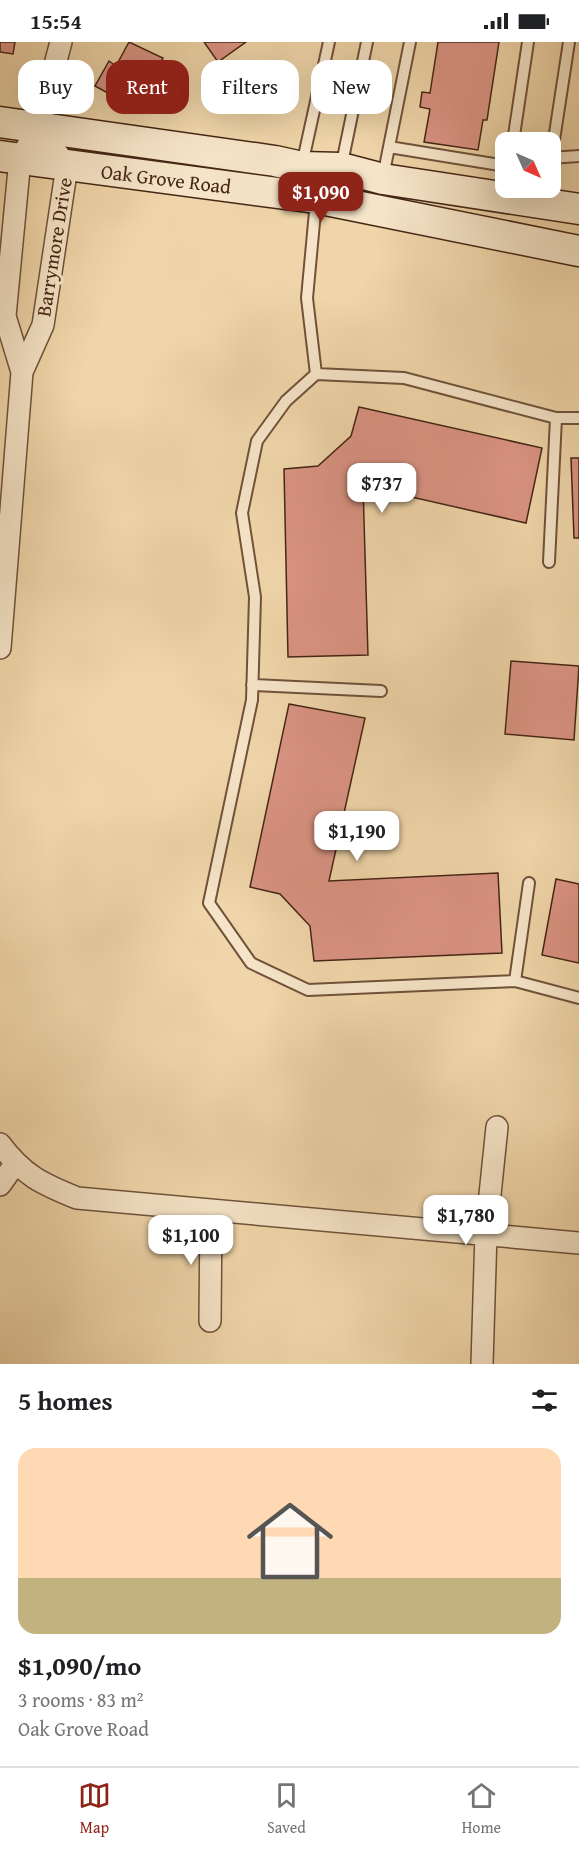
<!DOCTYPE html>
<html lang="en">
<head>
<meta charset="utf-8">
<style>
	body { margin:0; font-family:"Gentium Book Plus",serif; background:#f2f2f2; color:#202124; height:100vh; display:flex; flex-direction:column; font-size:22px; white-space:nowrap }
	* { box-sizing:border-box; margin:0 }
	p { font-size:20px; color:#757577 }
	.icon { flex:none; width:33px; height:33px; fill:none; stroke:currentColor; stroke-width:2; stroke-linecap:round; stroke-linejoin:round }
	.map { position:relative; height:1322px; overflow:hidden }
	.drawer { display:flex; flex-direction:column; background:#fff; flex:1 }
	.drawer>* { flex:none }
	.top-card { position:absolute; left:18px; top:18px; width:543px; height:54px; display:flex; gap:12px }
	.needle { width:39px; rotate:135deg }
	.controls { position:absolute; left:495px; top:90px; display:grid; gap:12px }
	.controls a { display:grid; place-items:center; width:66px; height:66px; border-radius:12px; background:#fff; box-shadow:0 6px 24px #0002; font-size:30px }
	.price { position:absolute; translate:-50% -51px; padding:0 14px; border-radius:12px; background:#fff; color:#222; font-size:20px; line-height:39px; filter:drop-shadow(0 2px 3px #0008) }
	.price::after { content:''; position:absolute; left:50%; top:36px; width:18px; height:14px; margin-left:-9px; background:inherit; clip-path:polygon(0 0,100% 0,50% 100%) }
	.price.current { background:#8f2418; color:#fff }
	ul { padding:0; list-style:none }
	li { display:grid; align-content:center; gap:12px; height:318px; padding:0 18px }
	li+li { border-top:2px solid #e0e0e0 }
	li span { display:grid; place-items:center; height:186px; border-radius:18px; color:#555 }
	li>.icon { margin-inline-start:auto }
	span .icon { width:108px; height:108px; fill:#fffc; stroke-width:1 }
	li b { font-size:26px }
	h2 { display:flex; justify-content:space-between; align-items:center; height:72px; padding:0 18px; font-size:26px }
	.chip { padding:0 21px; border-radius:18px; background:#fff; box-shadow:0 6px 24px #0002; font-size:21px; line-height:54px }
	.chip.current { background:#8f2418; color:#fff }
	.status { display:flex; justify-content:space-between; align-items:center; height:42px; padding:0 30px; background:#fff; direction:ltr }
	.status svg { height:16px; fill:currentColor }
	.dock { display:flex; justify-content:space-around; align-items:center; height:84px; border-top:2px solid #e0e0e0; background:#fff; font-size:16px; color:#757577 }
	.dock a { display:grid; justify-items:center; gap:3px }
	.dock .current { color:#8f2418 }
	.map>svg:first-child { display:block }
	.building { fill:#da9383; stroke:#452615; stroke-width:1.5 }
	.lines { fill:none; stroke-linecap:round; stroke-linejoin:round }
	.service-casing { stroke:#70523a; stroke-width:14 }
	.minor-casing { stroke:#70523a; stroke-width:24 }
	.secondary-casing { stroke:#452615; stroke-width:33 }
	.service { stroke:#f5e4c7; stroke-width:10 }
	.minor { stroke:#f5e4c7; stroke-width:21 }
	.secondary { stroke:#f5e4c7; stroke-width:30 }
	.labels { text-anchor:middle; stroke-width:6; stroke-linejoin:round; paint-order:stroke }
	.street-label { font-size:20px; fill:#452615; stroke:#f5e4c7 }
</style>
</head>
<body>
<div class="status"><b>15:54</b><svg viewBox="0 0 49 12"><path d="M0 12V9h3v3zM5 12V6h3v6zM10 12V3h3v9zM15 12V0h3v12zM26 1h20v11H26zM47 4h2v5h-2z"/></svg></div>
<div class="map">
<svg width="579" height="1322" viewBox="0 0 579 1322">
	<rect width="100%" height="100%" fill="#efd5a9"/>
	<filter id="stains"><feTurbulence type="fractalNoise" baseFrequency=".00333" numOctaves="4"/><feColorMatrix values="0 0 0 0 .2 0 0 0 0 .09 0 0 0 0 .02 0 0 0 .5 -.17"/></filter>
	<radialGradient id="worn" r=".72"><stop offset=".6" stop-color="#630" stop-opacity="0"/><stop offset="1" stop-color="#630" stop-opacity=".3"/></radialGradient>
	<path class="building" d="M 0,0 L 15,0 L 13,12 L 0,10 Z
		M 129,0 L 163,16 L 138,68 L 95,44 L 109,19 L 116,24 Z
		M 204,0 L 246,0 L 218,20 Z
		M 438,0 L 499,0 L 487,78 L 483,78 L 478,108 L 424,100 L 430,67 L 420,65 L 422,50 L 430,51 Z
		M 359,365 L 542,406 L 526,481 L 363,444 L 368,613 L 288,615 L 284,427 L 318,424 L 351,394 Z
		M 571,416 L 579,416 L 579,496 L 574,496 Z
		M 511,619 L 579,624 L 574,698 L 505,692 Z
		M 289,662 L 365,676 L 329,839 L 498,831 L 502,911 L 314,919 L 310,884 L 280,852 L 250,845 Z
		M 556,837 L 579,842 L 579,921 L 542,913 Z"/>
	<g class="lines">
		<g class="service-casing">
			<path id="service" d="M 513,100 L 528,0
				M 389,105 L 506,124
				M 550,116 L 579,114
				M 302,123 L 329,0
				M 550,124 L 569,0
				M 383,135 L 410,0
				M 318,153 L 341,126 L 367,0
				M 316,159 L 307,256 L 316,332
				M 579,376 L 556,376 L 404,336 L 316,332 L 286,359 L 257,399 L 242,471 L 255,555 L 252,658 L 209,861 L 251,921 L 308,948 L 515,939 L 579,956
				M 549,520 L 556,376
				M 252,643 L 381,649
				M 515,939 L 529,841"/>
		</g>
		<g class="minor-casing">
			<path id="minor" d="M 38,86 L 67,124 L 43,283 L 22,330 L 5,274 L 20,117 L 38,86 L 61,0
				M 0,606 L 22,330
				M 0,1102 C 23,1133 42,1142 77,1156 L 579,1201
				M 0,1143 L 15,1122
				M 210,1279 L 211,1169
				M 482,1322 L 486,1191 L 497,1085"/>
		</g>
		<g class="secondary-casing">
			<path id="secondary" d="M 0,80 L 275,119 L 302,125 L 341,126 L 383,137 L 579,167
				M 0,114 L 316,156 L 579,209"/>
		</g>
		<use href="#service" class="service"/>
		<use href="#minor" class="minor"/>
		<use href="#secondary" class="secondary"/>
	</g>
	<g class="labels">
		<g class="street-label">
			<text transform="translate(166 137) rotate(7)" y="7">Oak Grove Road</text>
			<text transform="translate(54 205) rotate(-81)" y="7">Barrymore Drive</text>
		</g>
	</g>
	<rect width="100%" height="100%" filter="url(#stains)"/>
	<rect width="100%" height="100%" fill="url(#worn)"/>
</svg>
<div class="controls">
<a><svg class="needle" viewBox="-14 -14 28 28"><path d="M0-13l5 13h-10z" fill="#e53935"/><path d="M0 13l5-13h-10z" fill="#757577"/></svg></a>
</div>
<b class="price current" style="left:321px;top:181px">$1,090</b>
<b class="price" style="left:382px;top:472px">$737</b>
<b class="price" style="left:357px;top:820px">$1,190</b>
<b class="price" style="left:466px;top:1204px">$1,780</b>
<b class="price" style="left:191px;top:1224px">$1,100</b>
<div class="top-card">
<a class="chip">Buy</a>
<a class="chip current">Rent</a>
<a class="chip">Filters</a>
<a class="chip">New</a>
</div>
</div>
<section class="drawer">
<h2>5 homes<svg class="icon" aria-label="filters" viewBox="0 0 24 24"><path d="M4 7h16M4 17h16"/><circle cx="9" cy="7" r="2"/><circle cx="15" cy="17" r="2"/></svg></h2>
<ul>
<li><span style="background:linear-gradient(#ffd9b3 70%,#c2b280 0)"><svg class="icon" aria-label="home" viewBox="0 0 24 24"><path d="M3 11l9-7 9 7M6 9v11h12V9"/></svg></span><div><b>$1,090/mo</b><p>3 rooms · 83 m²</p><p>Oak Grove Road</p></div></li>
</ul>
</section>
<nav class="dock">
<a class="current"><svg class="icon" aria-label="map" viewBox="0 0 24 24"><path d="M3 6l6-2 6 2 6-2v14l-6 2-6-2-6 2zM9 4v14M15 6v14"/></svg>Map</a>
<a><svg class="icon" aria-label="saved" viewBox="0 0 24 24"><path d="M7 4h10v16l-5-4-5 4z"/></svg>Saved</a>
<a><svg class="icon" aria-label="home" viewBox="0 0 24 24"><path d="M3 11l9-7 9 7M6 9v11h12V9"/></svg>Home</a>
</nav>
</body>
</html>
